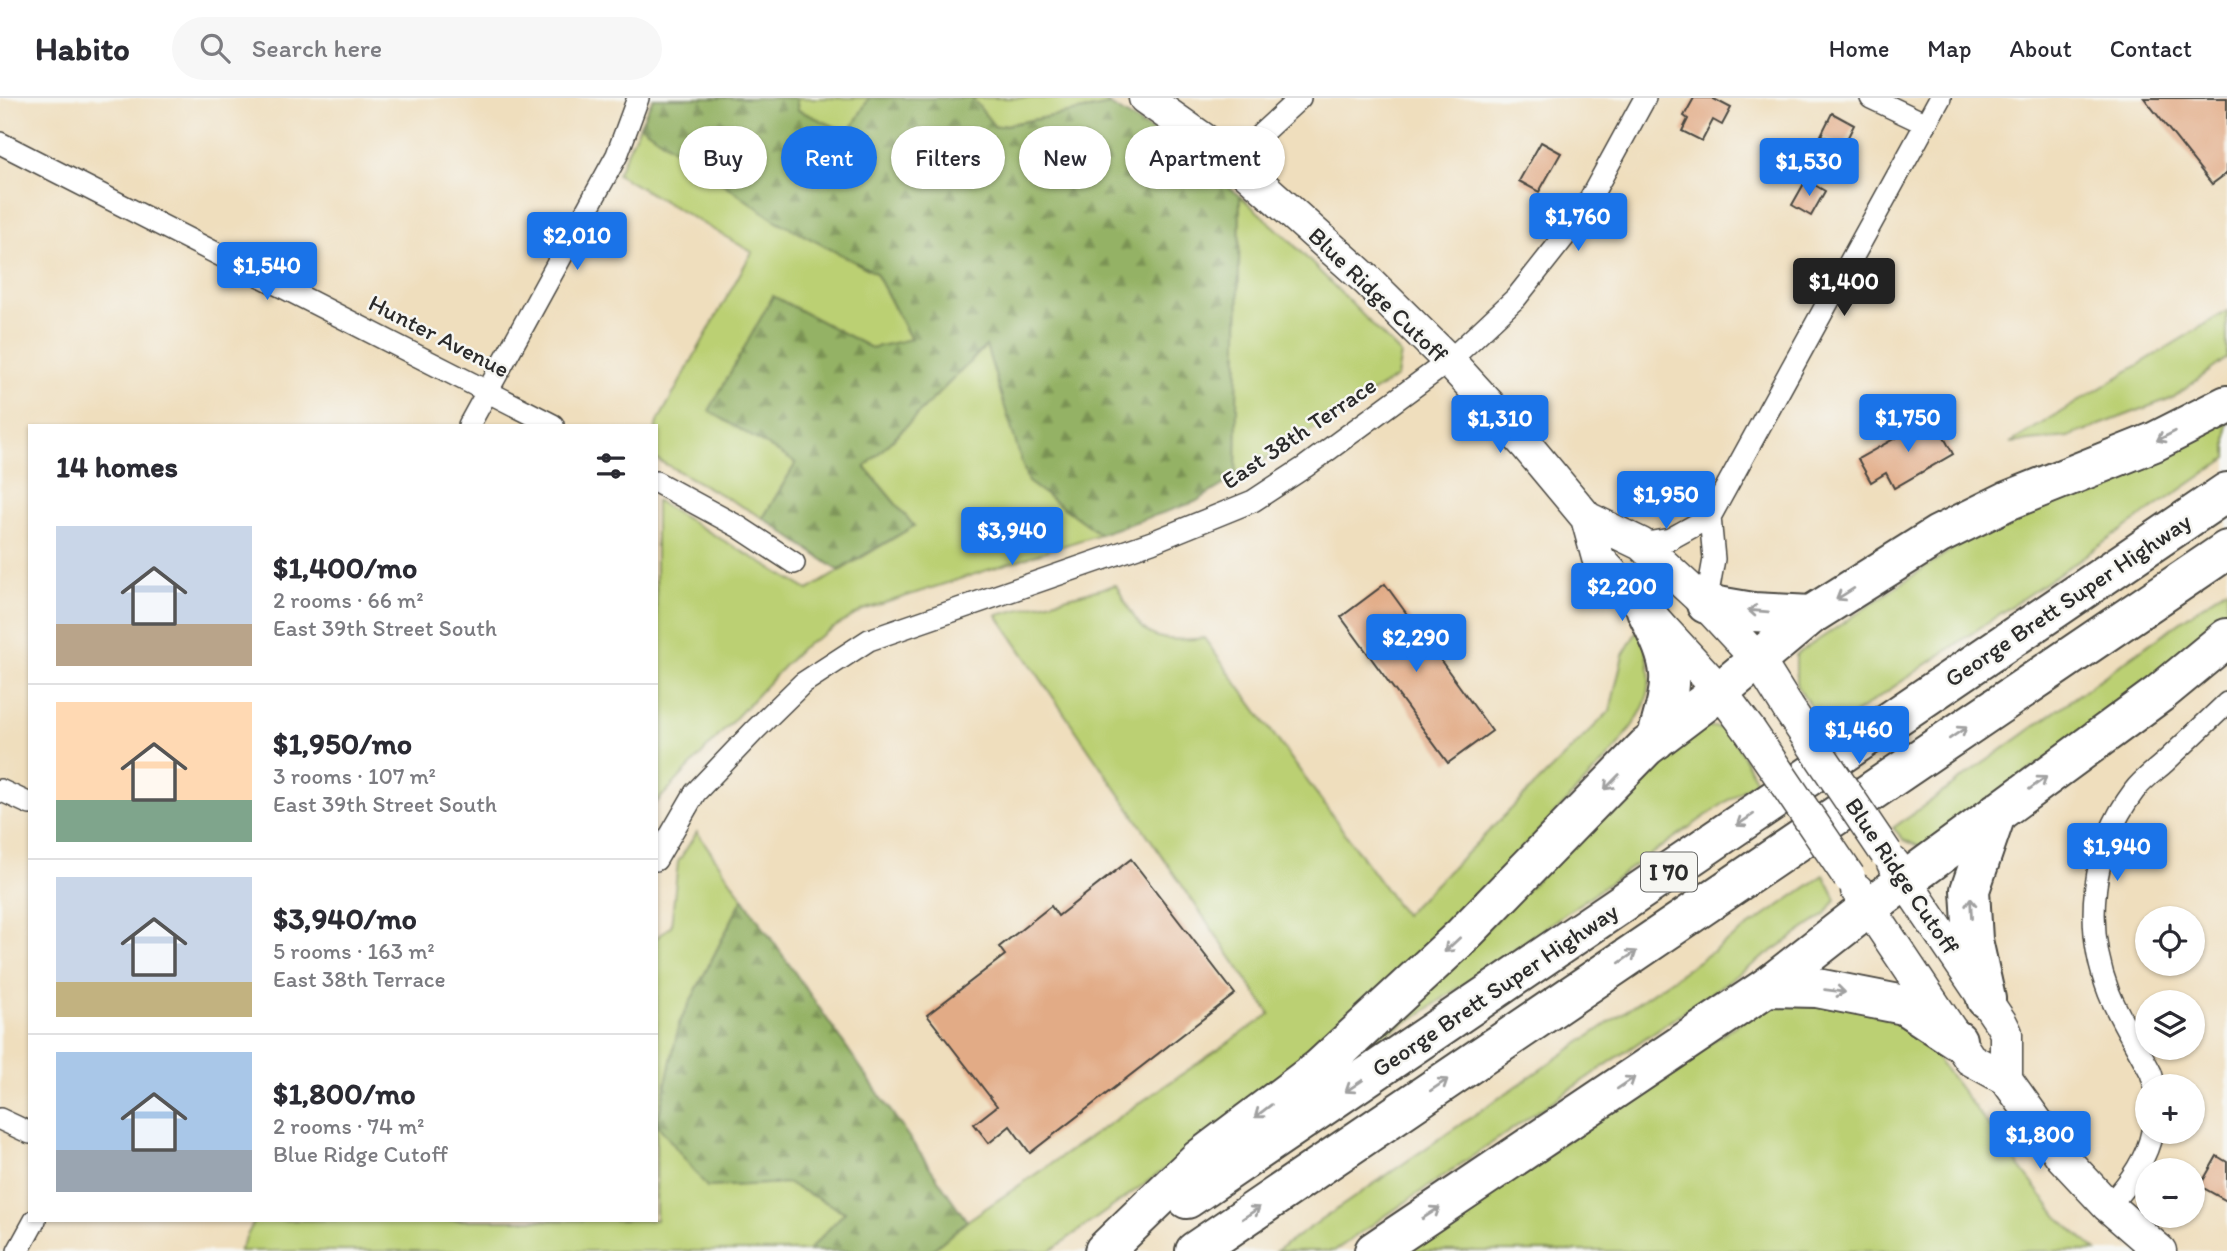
<!DOCTYPE html>
<html lang="en">
<head>
<meta charset="utf-8">
<style>
	body { margin:0; font-family:Itim,sans-serif; background:#f7f7f7; color:#2b2b33; height:100vh; display:flex; flex-direction:column; font-size:26px; white-space:nowrap }
	* { box-sizing:border-box; margin:0 }
	p { font-size:23px; color:#7c7c81 }
	.icon { flex:none; width:38px; height:38px; fill:none; stroke:currentColor; stroke-width:2; stroke-linecap:round; stroke-linejoin:round }
	.map { position:relative; flex:1; overflow:hidden }
	.sheet { position:absolute; left:28px; top:326px; width:630px; height:798px; display:flex; flex-direction:column; background:#fff; border-radius:0px; box-shadow:0 2px 5px #0004 }
	.sheet>* { flex:none }
	.top-card { position:absolute; left:679px; top:28px; width:665px; height:63px; display:flex; gap:14px }
	.buttons { position:absolute; left:2135px; top:808px; display:grid; gap:14px }
	.buttons a { display:grid; place-items:center; width:70px; height:70px; border-radius:50%; background:#fff; box-shadow:0 2px 5px #0004; font-size:35px }
	.price { position:absolute; translate:-50% -60px; padding:0 16px; border-radius:7px; background:#1a73e8; color:#fff; font-size:23px; line-height:46px; filter:drop-shadow(0 2px 4px #0008) }
	.price::after { content:''; position:absolute; left:50%; top:42px; width:21px; height:16px; margin-left:-10px; background:inherit; clip-path:polygon(0 0,100% 0,50% 100%) }
	.price.selected { background:#222; color:#fff }
	ul { padding:0; list-style:none }
	li { display:flex; align-items:center; gap:21px; height:175px; padding:0 28px }
	li+li { border-top:2px solid #e1e1e2 }
	li span { display:grid; place-items:center; flex:none; width:196px; height:140px; border-radius:0px; color:#555 }
	li>.icon { margin-inline-start:auto }
	span .icon { width:84px; height:84px; fill:#fffc; stroke-width:1 }
	li b { font-size:30px }
	h2 { display:flex; justify-content:space-between; align-items:center; height:84px; padding:0 28px; font-size:30px }
	.tag { padding:0 24px; border-radius:32px; background:#fff; box-shadow:0 2px 5px #0004; font-size:24px; line-height:63px }
	.tag.selected { background:#1a73e8; color:#fff }
	header { display:flex; align-items:center; gap:42px; box-sizing:border-box; height:98px; padding:0 35px; background:#fff; border-bottom:2px solid #e1e1e2 }
	header strong { font-size:33px }
	nav { display:flex; gap:38px; margin-inline-start:auto; font-size:24px }
	.search { width:490px; height:63px; background:#f7f7f7; display:flex; align-items:center; gap:18px; box-sizing:border-box; padding:0 24px; border-radius:38px; color:#7c7c81; font-size:26px }
	.map>svg:first-child { display:block }
	.green { fill:#bbd073; stroke:#737e4f; stroke-width:2 }
	.forest { fill:url(#forest-firs); stroke:#606e48; stroke-width:2 }
	.building { fill:#e2ab86 }
	.lines { fill:none; stroke-linecap:round; stroke-linejoin:round }
	.minor-casing { stroke:#484641; stroke-width:24 }
	.secondary-casing { stroke:#484641; stroke-width:35 }
	.motorway-casing { stroke:#484641; stroke-width:42 }
	.minor { stroke:#fff; stroke-width:21 }
	.secondary { stroke:#fff; stroke-width:32 }
	.motorway { stroke:#fff; stroke-width:38 }
	.secondary-bridge-casing { stroke:#484641; stroke-width:35; stroke-linecap:butt }
	.secondary-bridge { stroke:#fff; stroke-width:32 }
	.oneway { stroke:#a0a0a0 }
	.labels { text-anchor:middle; stroke-width:5; stroke-linejoin:round; paint-order:stroke }
	.shield { fill:#f6f6f2; stroke:#686867; stroke-width:2 }
	.shield-label { font-size:23px; font-weight:bold; fill:#2b2b2b }
	.street-label { font-size:24px; fill:#2b2b2b; stroke:#f6f6f2 }
</style>
</head>
<body>
<header>
<strong>Habito</strong>
<div class="search"><svg class="icon" aria-label="search" viewBox="0 0 24 24"><circle cx="10" cy="10" r="6"/><path d="M15 15l6 6"/></svg>Search here</div>
<nav><a>Home</a><a>Map</a><a>About</a><a>Contact</a></nav>
</header>
<div class="map">
<svg width="2227" height="1153" viewBox="0 0 2227 1153">
	<defs>
		<pattern id="forest-firs" width="22" height="20" patternUnits="userSpaceOnUse" patternTransform="scale(1.75)"><rect width="22" height="20" fill="#94b265"/><path d="M5 1l3.5 6h-7zM16 11l3.5 6h-7z" fill="#799153"/></pattern>
	</defs>
	<rect width="100%" height="100%" fill="#f6f6f2"/>
	<filter id="ink" filterUnits="userSpaceOnUse"><feTurbulence type="fractalNoise" baseFrequency=".0143" numOctaves="2"/><feDisplacementMap in="SourceGraphic" scale="14" xChannelSelector="R" yChannelSelector="G"/><feConvolveMatrix kernelMatrix="1 2 1 2 8 2 1 2 1" color-interpolation-filters="sRGB"/></filter>
	<filter id="wash" filterUnits="userSpaceOnUse"><feTurbulence type="fractalNoise" baseFrequency=".00686" numOctaves="4" result="noise"/><feDisplacementMap in="SourceGraphic" scale="28" xChannelSelector="R" yChannelSelector="G"/><feGaussianBlur stdDeviation="1.57" result="paint"/><feColorMatrix in="noise" values="0 0 0 0 0 0 0 0 0 0 0 0 0 0 0 0 0 1.4 0 .05"/><feComposite in="paint" operator="in"/></filter>
	<g filter="url(#wash)">
		<rect width="100%" height="100%" fill="#efdebd"/>
		<path class="green" d="M 796,0 L 869,0 L 849,35 L 797,12 Z
			M 972,0 L 1100,0 L 1110,7 L 995,29 Z
			M 640,27 L 775,122 L 876,175 L 911,242 L 871,250 L 773,198 L 796,365 L 763,420 L 656,361 L 656,327 L 752,154 L 617,76 Z
			M 1240,98 L 1286,139 L 1401,256 L 1397,279 L 1236,379 Z
			M 2227,213 L 2227,260 L 2174,299 L 2068,339 L 2010,345 Z
			M 987,247 L 1028,384 L 1100,436 L 863,512 L 801,550 L 656,705 L 656,403 L 808,492 L 914,428 L 865,369 Z
			M 2227,319 L 2227,360 L 1828,634 L 1796,586 L 1796,557 L 1967,441 Z
			M 1116,487 C 1143,536 1145,546 1204,540 L 1404,817 L 1610,613 L 1623,557 L 1641,526 C 1655,594 1656,598 1613,654 L 1356,927 L 1233,1023 L 1050,1153 L 931,1153 L 967,1123 L 1270,916 L 997,517 Z
			M 2227,490 L 2227,529 L 1923,750 L 1904,742 L 1893,730 Z
			M 1696,627 L 1729,631 L 1756,683 L 1425,913 L 1366,948 Z
			M 697,734 L 743,800 L 679,926 L 707,1089 L 787,1085 L 845,1114 L 808,1153 L 239,1153 L 255,1122 L 656,1122 L 656,840 L 671,828 L 678,764 Z
			M 1824,777 L 1836,801 L 1825,817 L 1334,1153 L 1276,1153 Z
			M 1789,899 L 1832,899 L 1915,932 L 2060,1121 L 2097,1153 L 1404,1153 L 1754,915 Z"/>
		<path class="forest" d="M 653,0 L 796,0 L 798,12 L 849,35 L 869,0 L 972,0 L 995,29 L 1110,7 L 1167,42 L 1240,98 L 1236,379 L 1195,404 L 1100,436 L 1028,384 L 986,248 L 865,369 L 914,428 L 838,472 L 763,420 L 796,365 L 709,313 L 773,198 L 871,250 L 911,241 L 876,175 L 775,122 L 640,27 Z
			M 743,800 L 967,1123 L 931,1153 L 808,1153 L 845,1114 L 787,1085 L 707,1089 L 657,1026 L 679,926 Z"/>
		<g id="blocks">
			<path class="building" d="M 1694,0 L 1712,0 L 1731,10 L 1722,27 L 1713,22 L 1702,43 L 1682,33 L 1688,21 L 1684,18 Z
				M 2144,0 L 2227,0 L 2227,75 L 2212,86 Z
				M 1832,15 L 1854,27 L 1843,49 L 1821,37 Z
				M 1541,44 L 1561,55 L 1539,94 L 1519,83 Z
				M 1806,82 L 1825,93 L 1811,118 L 1792,107 Z
				M 1933,319 L 1953,356 L 1894,390 L 1886,375 L 1871,384 L 1858,361 Z
				M 1385,486 L 1492,633 L 1448,665 L 1341,519 Z
				M 1131,761 L 1235,896 L 1030,1055 L 1010,1028 L 989,1045 L 974,1026 L 997,1008 L 927,917 L 1005,857 L 999,849 L 1051,808 L 1058,818 Z
				M 2217,1058 L 2227,1064 L 2227,1103 L 2200,1088 Z"/>
		</g>
	</g>
	<g filter="url(#ink)">
		<use href="#blocks" fill-opacity="0" stroke="#484641" stroke-width="2"/>
		<g class="lines">
			<g class="minor-casing">
				<path id="minor" d="M 1871,0 L 1926,26
					M 0,45 L 553,327
					M 1233,62 L 1300,0
					M 469,327 L 617,57 L 638,0
					M 656,384 L 739,429 L 794,465
					M 1641,446 L 1670,441 L 1710,419 L 1940,0
					M 1706,506 L 1714,461 L 1710,419
					M 0,692 L 30,706
					M 656,762 L 695,695 L 755,632 L 803,585 L 869,542 L 1152,444 L 1253,403 L 1305,369 L 1449,263 L 1516,200 L 1580,119 L 1645,0
					M 2155,989 L 2151,975 C 2137,948 2120,922 2109,895 C 2083,828 2091,750 2134,693 C 2142,682 2155,673 2165,664 C 2186,644 2206,625 2227,605
					M 0,1021 L 30,1035
					M 2108,1108 C 2127,1088 2147,1061 2152,1034
					M 18,1153 L 35,1122"/>
			</g>
			<g class="secondary-casing">
				<path id="secondary" d="M 1145,0 L 1233,62 L 1368,183 L 1449,263 L 1527,348 L 1587,420 L 1598,460 L 1720,593 L 1750,633
					M 1587,420 L 1641,446 L 1706,506 L 1758,562 L 1788,610
					M 1893,765 L 2001,925 L 2006,935 L 2006,981
					M 1857,792 L 1970,961 L 2006,981 L 2062,1059 L 2108,1108 L 2160,1153"/>
			</g>
			<g class="motorway-casing">
				<path id="motorway" d="M 1706,506 L 1753,514 L 1811,517
					M 1646,512 C 1675,572 1675,578 1656,642
					M 1767,889 L 1817,890 L 1904,907 L 1957,942
					M 1986,901 L 1973,842 L 1970,792 L 1997,714
					M 1187,1101 L 2227,394
					M 1104,1153 L 1198,1062 L 1320,970 L 1460,840 L 1646,649 L 1720,593 L 1811,517 L 1938,437 L 2007,403 L 2154,344 L 2227,307
					M 1195,1153 L 2227,452
					M 1374,1153 L 1767,889 L 1868,810 L 2159,596 L 2227,540"/>
			</g>
			<use href="#minor" class="minor"/>
			<use href="#secondary" class="secondary"/>
			<use href="#motorway" class="motorway"/>
			<g class="secondary-bridge-casing">
				<path id="secondary-bridge" d="M 1788,610 L 1886,755
					M 1750,633 L 1849,779"/>
			</g>
			<use href="#secondary-bridge" class="secondary-bridge"/>
		</g>
		<defs><path id="oneway-shaft" d="M-6 0H5M1.5-3L5.5 0L1.5 3" fill="none" stroke-width="1.6" stroke-linecap="round" stroke-linejoin="round" transform="scale(1.75)"/></defs>
		<g class="oneway">
			<use href="#oneway-shaft" transform="translate(2166 338) rotate(153)"/>
			<use href="#oneway-shaft" transform="translate(1845 496) rotate(148)"/>
			<use href="#oneway-shaft" transform="translate(1758 513) rotate(-175)"/>
			<use href="#oneway-shaft" transform="translate(1958 635) rotate(-34)"/>
			<use href="#oneway-shaft" transform="translate(1612 684) rotate(134)"/>
			<use href="#oneway-shaft" transform="translate(2038 685) rotate(-36)"/>
			<use href="#oneway-shaft" transform="translate(1745 722) rotate(146)"/>
			<use href="#oneway-shaft" transform="translate(1971 810) rotate(-93)"/>
			<use href="#oneway-shaft" transform="translate(1452 847) rotate(137)"/>
			<use href="#oneway-shaft" transform="translate(1628 859) rotate(-34)"/>
			<use href="#oneway-shaft" transform="translate(1835 893) rotate(7)"/>
			<use href="#oneway-shaft" transform="translate(1626 985) rotate(-34)"/>
			<use href="#oneway-shaft" transform="translate(1439 987) rotate(-34)"/>
			<use href="#oneway-shaft" transform="translate(1354 988) rotate(146)"/>
			<use href="#oneway-shaft" transform="translate(1263 1013) rotate(143)"/>
			<use href="#oneway-shaft" transform="translate(1251 1115) rotate(-34)"/>
			<use href="#oneway-shaft" transform="translate(1431 1115) rotate(-33)"/>
		</g>
	</g>
	<g class="labels">
		<rect class="shield" x="1641" y="754.5" width="56" height="39" rx="5"/>
		<g class="shield-label">
			<text x="1669" y="782">I 70</text>
		</g>
		<g class="street-label">
			<text transform="translate(1378 197) rotate(44)" y="8">Blue Ridge Cutoff</text>
			<text transform="translate(439 238) rotate(27)" y="8">Hunter Avenue</text>
			<text transform="translate(1299 335) rotate(-34)" y="8">East 38th Terrace</text>
			<text transform="translate(2068 502) rotate(-34)" y="8">George Brett Super Highway</text>
			<text transform="translate(1902 778) rotate(56)" y="8">Blue Ridge Cutoff</text>
			<text transform="translate(1495 892) rotate(-34)" y="8">George Brett Super Highway</text>
		</g>
	</g>
</svg>
<div class="buttons">
<a><svg class="icon" aria-label="locate" viewBox="0 0 24 24"><circle cx="12" cy="12" r="6"/><path d="M12 2v4M12 18v4M2 12h4M18 12h4"/></svg></a>
<a><svg class="icon" aria-label="layers" viewBox="0 0 24 24"><path d="M12 4l9 5-9 5-9-5zM3 14l9 5 9-5"/></svg></a>
<a>+</a>
<a>−</a>
</div>
<b class="price" style="left:1809px;top:100px">$1,530</b>
<b class="price" style="left:1578px;top:155px">$1,760</b>
<b class="price" style="left:577px;top:174px">$2,010</b>
<b class="price" style="left:267px;top:204px">$1,540</b>
<b class="price selected" style="left:1844px;top:220px">$1,400</b>
<b class="price" style="left:1908px;top:356px">$1,750</b>
<b class="price" style="left:1500px;top:357px">$1,310</b>
<b class="price" style="left:1666px;top:433px">$1,950</b>
<b class="price" style="left:1012px;top:469px">$3,940</b>
<b class="price" style="left:1622px;top:525px">$2,200</b>
<b class="price" style="left:1416px;top:576px">$2,290</b>
<b class="price" style="left:1859px;top:668px">$1,460</b>
<b class="price" style="left:2117px;top:785px">$1,940</b>
<b class="price" style="left:2040px;top:1073px">$1,800</b>
<div class="top-card">
<a class="tag">Buy</a>
<a class="tag selected">Rent</a>
<a class="tag">Filters</a>
<a class="tag">New</a>
<a class="tag">Apartment</a>
</div>
<section class="sheet">
<h2>14 homes<svg class="icon" aria-label="filters" viewBox="0 0 24 24"><path d="M4 7h16M4 17h16"/><circle cx="9" cy="7" r="2"/><circle cx="15" cy="17" r="2"/></svg></h2>
<ul>
<li><span style="background:linear-gradient(#c9d6e8 70%,#b9a48a 0)"><svg class="icon" aria-label="home" viewBox="0 0 24 24"><path d="M3 11l9-7 9 7M6 9v11h12V9"/></svg></span><div><b>$1,400/mo</b><p>2 rooms · 66 m²</p><p>East 39th Street South</p></div></li>
<li><span style="background:linear-gradient(#ffd9b3 70%,#7fa58c 0)"><svg class="icon" aria-label="home" viewBox="0 0 24 24"><path d="M3 11l9-7 9 7M6 9v11h12V9"/></svg></span><div><b>$1,950/mo</b><p>3 rooms · 107 m²</p><p>East 39th Street South</p></div></li>
<li><span style="background:linear-gradient(#c9d6e8 75%,#c2b280 0)"><svg class="icon" aria-label="home" viewBox="0 0 24 24"><path d="M3 11l9-7 9 7M6 9v11h12V9"/></svg></span><div><b>$3,940/mo</b><p>5 rooms · 163 m²</p><p>East 38th Terrace</p></div></li>
<li><span style="background:linear-gradient(#a9c7e8 70%,#9aa5b1 0)"><svg class="icon" aria-label="home" viewBox="0 0 24 24"><path d="M3 11l9-7 9 7M6 9v11h12V9"/></svg></span><div><b>$1,800/mo</b><p>2 rooms · 74 m²</p><p>Blue Ridge Cutoff</p></div></li>
</ul>
</section>
</div>
</body>
</html>
